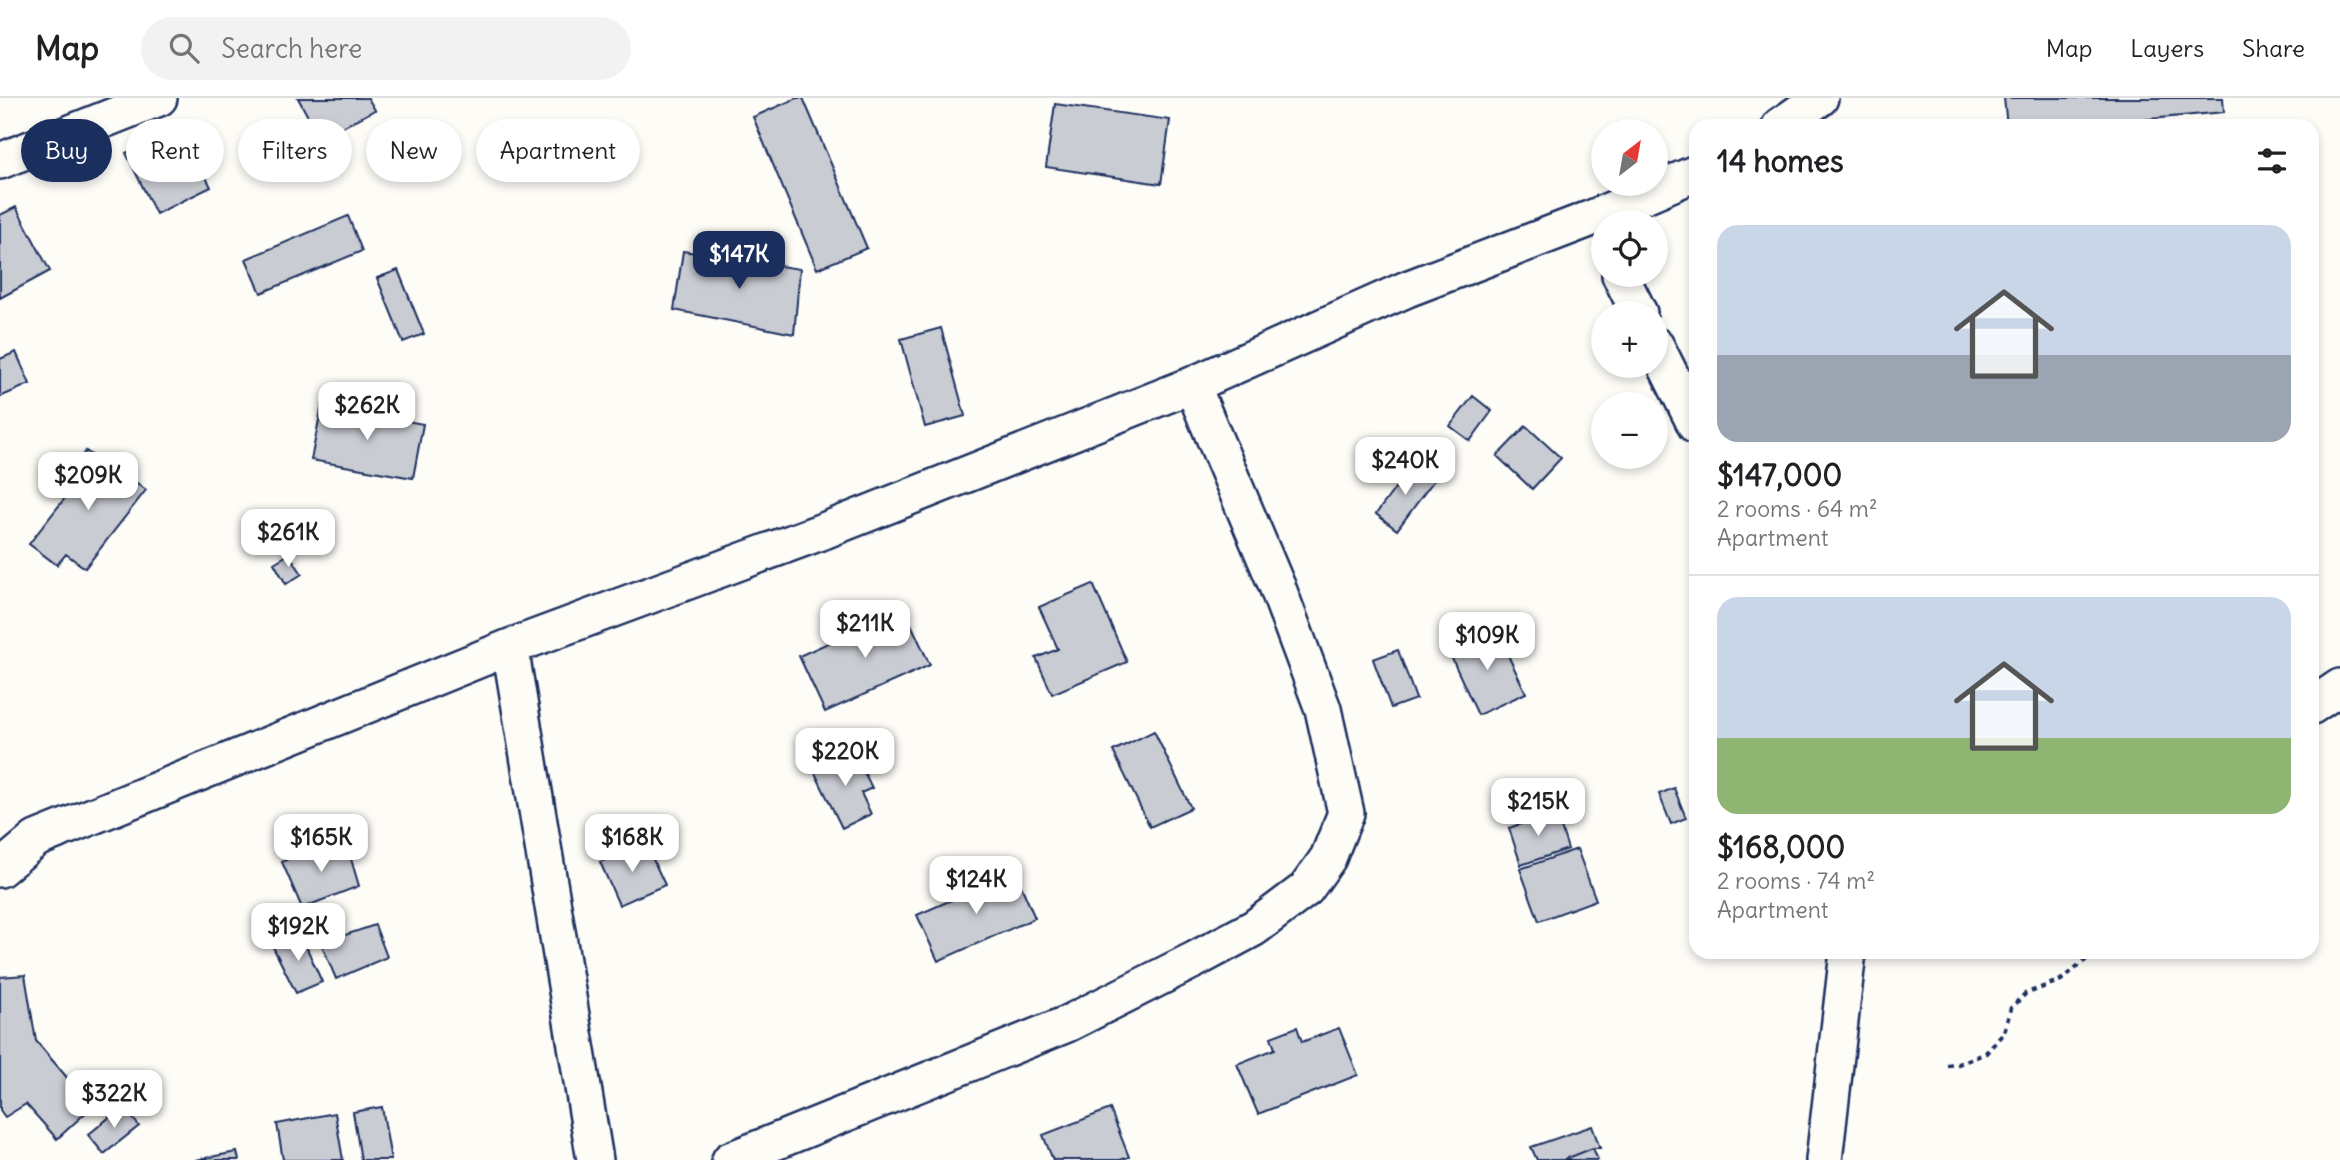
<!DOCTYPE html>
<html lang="en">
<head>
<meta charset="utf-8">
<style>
	body { margin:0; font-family:Delius,sans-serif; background:#f2f2f2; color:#202124; height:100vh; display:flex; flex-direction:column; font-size:26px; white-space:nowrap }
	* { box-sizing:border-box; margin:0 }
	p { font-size:23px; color:#757577 }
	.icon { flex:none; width:38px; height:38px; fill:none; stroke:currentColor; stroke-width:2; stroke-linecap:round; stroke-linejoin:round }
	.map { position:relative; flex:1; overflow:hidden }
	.details { position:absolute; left:1689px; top:21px; width:630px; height:840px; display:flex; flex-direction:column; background:#fff; border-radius:21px; box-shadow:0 4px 10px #0003 }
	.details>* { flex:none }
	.banner { position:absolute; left:21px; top:21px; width:665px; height:63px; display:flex; gap:14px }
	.needle { width:46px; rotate:31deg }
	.controls { position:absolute; left:1591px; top:21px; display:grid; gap:14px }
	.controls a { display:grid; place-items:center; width:77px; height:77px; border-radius:50%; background:#fff; box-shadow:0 4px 10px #0003; font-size:35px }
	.price { position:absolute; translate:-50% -60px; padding:0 16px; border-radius:14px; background:#fff; color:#222; font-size:23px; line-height:46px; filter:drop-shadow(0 2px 4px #0008) }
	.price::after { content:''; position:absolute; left:50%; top:42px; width:21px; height:16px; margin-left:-10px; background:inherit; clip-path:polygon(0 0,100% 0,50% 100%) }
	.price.active { background:#1b2f5e; color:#fff }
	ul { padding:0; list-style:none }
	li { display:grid; align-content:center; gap:14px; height:371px; padding:0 28px }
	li+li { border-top:2px solid #e0e0e0 }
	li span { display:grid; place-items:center; height:217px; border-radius:21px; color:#555 }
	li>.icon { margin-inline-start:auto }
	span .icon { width:126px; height:126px; fill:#fffc; stroke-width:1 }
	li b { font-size:30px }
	h2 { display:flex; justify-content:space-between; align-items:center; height:84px; padding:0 28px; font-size:30px }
	.chip { padding:0 24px; border-radius:32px; background:#fff; box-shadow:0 4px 10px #0003; font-size:24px; line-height:63px }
	.chip.active { background:#1b2f5e; color:#fff }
	header { display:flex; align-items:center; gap:42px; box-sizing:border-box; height:98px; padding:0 35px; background:#fff; border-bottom:2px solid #e0e0e0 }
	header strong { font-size:33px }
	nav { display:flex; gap:38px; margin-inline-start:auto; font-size:24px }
	.search { width:490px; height:63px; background:#f2f2f2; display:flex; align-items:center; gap:18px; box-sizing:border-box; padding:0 24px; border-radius:38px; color:#757577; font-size:26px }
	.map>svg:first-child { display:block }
	.building { fill:#c9ccd3; stroke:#1b2f5e; stroke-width:2 }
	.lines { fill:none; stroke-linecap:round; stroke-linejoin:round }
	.street-casing { stroke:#1b2f5e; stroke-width:40 }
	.path { stroke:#1b2f5e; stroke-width:4.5; stroke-dasharray:5 5; stroke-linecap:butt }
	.street { stroke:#fdfcf7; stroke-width:35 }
</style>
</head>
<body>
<header>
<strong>Map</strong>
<div class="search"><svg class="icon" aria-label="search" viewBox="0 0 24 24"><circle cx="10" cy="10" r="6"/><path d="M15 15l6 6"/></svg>Search here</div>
<nav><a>Map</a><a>Layers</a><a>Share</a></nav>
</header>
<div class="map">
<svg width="2340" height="1062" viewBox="0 0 2340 1062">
	<rect width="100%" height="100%" fill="#fdfcf7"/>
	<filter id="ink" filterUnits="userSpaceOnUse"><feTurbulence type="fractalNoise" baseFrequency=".0143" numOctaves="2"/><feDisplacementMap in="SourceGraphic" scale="14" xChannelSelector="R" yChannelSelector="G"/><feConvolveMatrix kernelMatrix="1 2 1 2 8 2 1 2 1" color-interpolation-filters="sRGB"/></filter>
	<g filter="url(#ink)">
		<path class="building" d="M 298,0 L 368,0 L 375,12 L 320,41 Z
			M 797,0 L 803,0 L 867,150 L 817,171 L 753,19 Z
			M 2004,0 L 2223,0 L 2224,14 L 2075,28 L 2007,28 Z
			M 1055,6 L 1170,22 L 1161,86 L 1046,69 Z
			M 180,28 L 211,89 L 156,116 L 126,55 Z
			M 16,109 L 50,173 L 0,200 L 0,117 Z
			M 348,118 L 362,153 L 261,195 L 246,161 Z
			M 683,153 L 800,171 L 794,236 L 674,212 Z
			M 398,172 L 424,236 L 403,244 L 377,180 Z
			M 941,230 L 965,318 L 925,329 L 901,241 Z
			M 16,254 L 30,286 L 0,299 L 0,261 Z
			M 1473,298 L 1492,313 L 1470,343 L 1450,328 Z
			M 322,307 L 423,326 L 413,380 L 311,362 Z
			M 1526,328 L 1561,360 L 1532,391 L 1497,358 Z
			M 86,353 L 105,367 L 108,363 L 146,392 L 85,470 L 66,456 L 57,467 L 29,446 L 75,387 L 66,379 Z
			M 1413,366 L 1434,382 L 1397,432 L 1376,416 Z
			M 289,456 L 302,476 L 286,486 L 274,465 Z
			M 1093,486 L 1127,564 L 1052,596 L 1036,560 L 1058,551 L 1039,509 Z
			M 904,511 L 930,567 L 825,614 L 799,558 Z
			M 1495,530 L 1526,595 L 1478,617 L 1448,552 Z
			M 1398,552 L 1416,601 L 1391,610 L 1373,561 Z
			M 1154,633 L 1191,710 L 1150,729 L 1113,653 Z
			M 853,652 L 872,690 L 861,695 L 871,716 L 842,730 L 813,671 Z
			M 1674,690 L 1686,720 L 1671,726 L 1659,696 Z
			M 1556,714 L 1568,751 L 1521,767 L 1509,730 Z
			M 346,744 L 359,788 L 302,810 L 282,764 L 295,757 L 310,756 Z
			M 645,744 L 665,787 L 619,807 L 600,764 Z
			M 1577,751 L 1596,802 L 1539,823 L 1520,771 Z
			M 1015,774 L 1035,820 L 938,863 L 917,817 Z
			M 375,827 L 387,859 L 336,881 L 321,845 Z
			M 301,837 L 322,884 L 296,895 L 272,847 Z
			M 25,877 L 36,943 L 92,1009 L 57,1041 L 26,1006 L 5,1019 L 0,1012 L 0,879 Z
			M 1297,929 L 1302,944 L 1339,930 L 1358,977 L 1258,1016 L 1237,966 L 1275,951 L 1271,939 Z
			M 123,1008 L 139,1028 L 104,1056 L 88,1037 Z
			M 382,1009 L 391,1062 L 361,1062 L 353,1014 Z
			M 1110,1011 L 1129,1059 L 1120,1062 L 1053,1062 L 1043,1037 Z
			M 335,1015 L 343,1062 L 283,1062 L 277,1026 Z
			M 1592,1028 L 1600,1050 L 1593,1050 L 1563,1062 L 1537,1062 L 1531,1049 Z
			M 1593,1050 L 1598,1062 L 1563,1062 Z
			M 237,1054 L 239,1062 L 195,1062 Z"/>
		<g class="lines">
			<g class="street-casing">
				<path id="street" d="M 1780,28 L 1820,0
					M 0,63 L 159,0
					M 1620,177 L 1639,215
					M 1656,248 L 1696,328
					M 510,549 L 595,1062
					M 2312,608 L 2340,589
					M 0,771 L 36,741 L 510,549 L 826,432 L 1192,287 L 1407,191 L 1592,120 L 1696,75
					M 730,1062 L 1067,926 L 1196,861 L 1254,830 L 1306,791 L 1328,760 L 1346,715 L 1323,611 L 1277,488 L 1192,287
					M 1824,1062 L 1848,854"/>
			</g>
			<path class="path" d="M 1947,967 L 1958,966 L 1986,955 L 2004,934 L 2011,910 L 2025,896 L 2061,882 L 2095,854"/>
			<use href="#street" class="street"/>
		</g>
	</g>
</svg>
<div class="controls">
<a><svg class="needle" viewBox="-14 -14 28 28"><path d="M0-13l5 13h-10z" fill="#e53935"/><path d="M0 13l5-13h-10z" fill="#757577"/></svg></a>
<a><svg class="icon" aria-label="locate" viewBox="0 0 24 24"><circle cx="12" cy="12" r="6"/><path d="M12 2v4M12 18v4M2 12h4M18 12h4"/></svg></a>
<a>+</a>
<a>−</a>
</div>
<b class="price active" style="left:739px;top:193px">$147K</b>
<b class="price" style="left:367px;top:344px">$262K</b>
<b class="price" style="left:1405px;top:399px">$240K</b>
<b class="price" style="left:88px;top:414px">$209K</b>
<b class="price" style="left:288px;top:471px">$261K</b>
<b class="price" style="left:865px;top:562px">$211K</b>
<b class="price" style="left:1487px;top:574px">$109K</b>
<b class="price" style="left:845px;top:690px">$220K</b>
<b class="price" style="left:1538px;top:740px">$215K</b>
<b class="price" style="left:321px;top:776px">$165K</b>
<b class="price" style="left:632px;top:776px">$168K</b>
<b class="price" style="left:976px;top:818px">$124K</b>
<b class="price" style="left:298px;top:865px">$192K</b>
<b class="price" style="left:114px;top:1032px">$322K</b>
<div class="banner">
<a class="chip active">Buy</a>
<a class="chip">Rent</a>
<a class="chip">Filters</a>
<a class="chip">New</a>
<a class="chip">Apartment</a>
</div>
<section class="details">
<h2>14 homes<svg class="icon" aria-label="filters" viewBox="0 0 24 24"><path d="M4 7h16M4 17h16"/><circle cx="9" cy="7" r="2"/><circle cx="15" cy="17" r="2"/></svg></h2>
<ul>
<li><span style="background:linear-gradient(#c9d6e8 60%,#9aa5b1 0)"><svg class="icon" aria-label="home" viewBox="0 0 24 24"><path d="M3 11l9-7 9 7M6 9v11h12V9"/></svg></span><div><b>$147,000</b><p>2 rooms · 64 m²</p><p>Apartment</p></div></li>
<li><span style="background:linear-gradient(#c9d6e8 65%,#8fb573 0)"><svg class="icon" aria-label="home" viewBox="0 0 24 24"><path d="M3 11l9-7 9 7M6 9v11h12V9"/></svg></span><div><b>$168,000</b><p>2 rooms · 74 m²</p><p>Apartment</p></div></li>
</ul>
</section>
</div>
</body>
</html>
